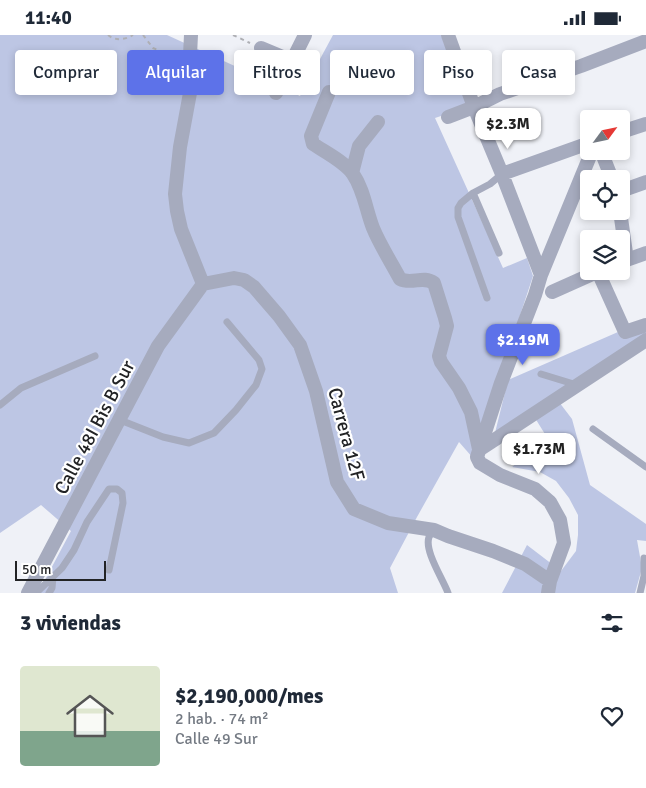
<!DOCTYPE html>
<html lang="es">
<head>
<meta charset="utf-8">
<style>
	body { margin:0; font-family:Signika,sans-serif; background:#f2f2f3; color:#1f2937; height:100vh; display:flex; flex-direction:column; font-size:19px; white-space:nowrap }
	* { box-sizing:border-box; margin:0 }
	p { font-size:16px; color:#747a83 }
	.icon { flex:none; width:28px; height:28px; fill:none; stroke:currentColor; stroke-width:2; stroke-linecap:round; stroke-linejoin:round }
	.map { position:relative; height:558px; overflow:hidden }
	.drawer { display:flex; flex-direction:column; background:#fff; flex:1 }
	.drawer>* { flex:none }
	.banner { position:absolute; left:15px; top:15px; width:616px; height:45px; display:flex; gap:10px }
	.needle { width:32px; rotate:57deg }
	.tools { position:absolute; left:580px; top:75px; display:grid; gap:10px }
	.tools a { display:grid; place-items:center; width:50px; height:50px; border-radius:5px; background:#fff; box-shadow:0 2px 8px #0003; font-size:25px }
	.scale { position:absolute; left:15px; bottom:12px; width:91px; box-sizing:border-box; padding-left:5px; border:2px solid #222325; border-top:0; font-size:14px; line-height:18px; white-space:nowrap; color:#222325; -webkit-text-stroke:4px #fff; paint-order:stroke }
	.price { position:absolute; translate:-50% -42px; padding:0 11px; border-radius:10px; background:#fff; color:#222; font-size:16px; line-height:32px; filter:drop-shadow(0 1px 2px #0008) }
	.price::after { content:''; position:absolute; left:50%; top:30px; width:15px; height:11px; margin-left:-8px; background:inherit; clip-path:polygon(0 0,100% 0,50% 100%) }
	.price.selected { background:#5d72e9; color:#fff }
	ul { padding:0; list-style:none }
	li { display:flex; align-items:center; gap:15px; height:125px; padding:0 20px }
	li span { display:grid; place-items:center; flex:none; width:140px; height:100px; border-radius:5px; color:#555 }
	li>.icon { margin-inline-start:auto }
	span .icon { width:60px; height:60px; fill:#fffc; stroke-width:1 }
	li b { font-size:21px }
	h2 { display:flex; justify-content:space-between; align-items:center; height:60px; padding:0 20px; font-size:21px }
	.tag { padding:0 18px; border-radius:5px; background:#fff; box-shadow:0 2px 8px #0003; font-size:18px; line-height:45px }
	.tag.selected { background:#5d72e9; color:#fff }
	.status { display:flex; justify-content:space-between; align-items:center; height:35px; padding:0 25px; background:#fff; direction:ltr }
	.status svg { height:14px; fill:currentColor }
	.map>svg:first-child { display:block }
	.green { fill:#bdc6e4 }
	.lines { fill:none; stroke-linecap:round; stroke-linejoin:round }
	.path { stroke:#aeafb4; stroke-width:2; stroke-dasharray:4 4; stroke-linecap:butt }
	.lane { stroke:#a6abbe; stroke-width:7 }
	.street { stroke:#a6abbe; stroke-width:14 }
	.labels { text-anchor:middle; stroke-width:4.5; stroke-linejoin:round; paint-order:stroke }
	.street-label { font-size:19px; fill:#222325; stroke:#fff }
</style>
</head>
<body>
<div class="status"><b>11:40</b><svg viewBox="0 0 49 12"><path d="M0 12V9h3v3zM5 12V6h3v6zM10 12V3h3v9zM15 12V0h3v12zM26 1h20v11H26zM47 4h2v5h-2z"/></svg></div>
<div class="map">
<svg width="646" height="558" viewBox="0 0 646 558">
	<rect width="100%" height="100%" fill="#eff1f7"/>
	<path class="green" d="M 0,0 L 167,0 L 300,61 L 333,0 L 441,0 L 468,72 L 435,83 L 503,233 L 527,223 L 533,241 L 473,423 L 459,407 L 417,482 L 390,533 L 398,558 L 38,558 L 71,496 L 41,470 L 0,498 Z
		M 646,295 L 646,300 L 494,402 L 508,345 L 618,297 L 623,304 Z
		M 559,367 L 572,384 L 590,450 L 646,489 L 646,506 L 637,505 L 642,533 L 635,558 L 502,558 L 527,510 L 561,536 L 576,516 L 578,500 L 578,480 L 569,463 L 556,446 L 540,437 L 512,432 L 548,404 L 535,383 Z"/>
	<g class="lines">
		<path class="path" d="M 108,0 C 115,6 125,5 133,0
			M 143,0 L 153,13 L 170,20 L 177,22
			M 233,0 L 250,8"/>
		<path class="lane" d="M 473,158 L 499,218
			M 487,263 L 458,182 L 458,173 L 461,168 L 473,158 L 490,149 L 502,139
			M 541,339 L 577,350
			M 0,370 L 21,353 L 95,321
			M 120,385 L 163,402 L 189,408 L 214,398 L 236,375 L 256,350 L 262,334 L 259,325 L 227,287
			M 593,394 L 646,432
			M 434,495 C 432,497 430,500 429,502 C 424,516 443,544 448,558
			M 36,558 L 62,533 L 74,515 L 87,487 L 109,454 L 117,454 L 122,458 L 123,468 L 109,535
			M 49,558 L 52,553 L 53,542
			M 640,558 L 644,541 L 644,523"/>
		<path class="street" d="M 191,0 L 190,20 L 190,58 L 180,112 L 175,159 L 177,176 L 181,194 L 203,249
			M 448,0 L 474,72 L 502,139 L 541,240
			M 261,13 L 292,26
			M 329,57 L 311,101 L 313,109 C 325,117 345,127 353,139 C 364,155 366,175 373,193 C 380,210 391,227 400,244 C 412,250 423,240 434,248 L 445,283 L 447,291 L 439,321 L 441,327 L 459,353 L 471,377 L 479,414
			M 276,58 L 305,0
			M 448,82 L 474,72 L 500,59 L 581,31 L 646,6
			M 621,97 L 646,89
			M 601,116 L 612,144
			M 352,138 L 359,111 L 378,87
			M 502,139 L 589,108
			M 621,156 L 646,147
			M 620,176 L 627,225
			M 621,227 L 646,218
			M 598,237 L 625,297 L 646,290
			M 203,249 L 234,243 L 244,245 L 254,252 L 279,281 L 300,310 L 316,356 L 337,447 L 354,474 L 388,488 L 434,495 L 448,501 L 493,516 L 525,529 L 550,546
			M 552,257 L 599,236
			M 479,415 L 646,305
			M 28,558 L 158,311 L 203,249
			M 548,558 L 550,546 L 564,508 L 560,485 L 550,467 L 535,454 L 500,440 L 480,428 L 477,422 L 501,348 L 535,260 L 541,240 L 592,116"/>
	</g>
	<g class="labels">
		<g class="street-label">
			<text transform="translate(94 392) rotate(-62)" y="7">Calle 48I Bis B Sur</text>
			<text transform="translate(347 399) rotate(75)" y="7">Carrera 12F</text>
		</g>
	</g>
</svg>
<div class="tools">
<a><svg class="needle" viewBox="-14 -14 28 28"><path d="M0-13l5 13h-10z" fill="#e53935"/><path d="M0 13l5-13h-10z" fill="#747a83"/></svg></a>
<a><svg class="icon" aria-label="locate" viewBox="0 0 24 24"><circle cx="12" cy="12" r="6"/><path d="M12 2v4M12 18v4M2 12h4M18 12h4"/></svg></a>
<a><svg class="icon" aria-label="layers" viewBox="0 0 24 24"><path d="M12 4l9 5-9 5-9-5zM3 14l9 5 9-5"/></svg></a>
</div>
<div class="scale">50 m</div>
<b class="price" style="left:508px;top:115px">$2.3M</b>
<b class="price selected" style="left:523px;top:331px">$2.19M</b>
<b class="price" style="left:539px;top:440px">$1.73M</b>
<div class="banner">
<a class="tag">Comprar</a>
<a class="tag selected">Alquilar</a>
<a class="tag">Filtros</a>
<a class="tag">Nuevo</a>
<a class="tag">Piso</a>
<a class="tag">Casa</a>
</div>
</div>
<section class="drawer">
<h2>3 viviendas<svg class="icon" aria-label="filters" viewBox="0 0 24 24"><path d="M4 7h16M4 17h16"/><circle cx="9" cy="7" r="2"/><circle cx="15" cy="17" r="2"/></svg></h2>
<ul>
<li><span style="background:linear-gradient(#dfe7d0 65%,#7fa58c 0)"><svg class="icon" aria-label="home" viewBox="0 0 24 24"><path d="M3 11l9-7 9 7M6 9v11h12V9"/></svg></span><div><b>$2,190,000/mes</b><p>2 hab. · 74 m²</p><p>Calle 49 Sur</p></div><svg class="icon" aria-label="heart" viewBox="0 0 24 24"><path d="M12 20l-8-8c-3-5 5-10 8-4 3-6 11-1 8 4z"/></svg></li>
</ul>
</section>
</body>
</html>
